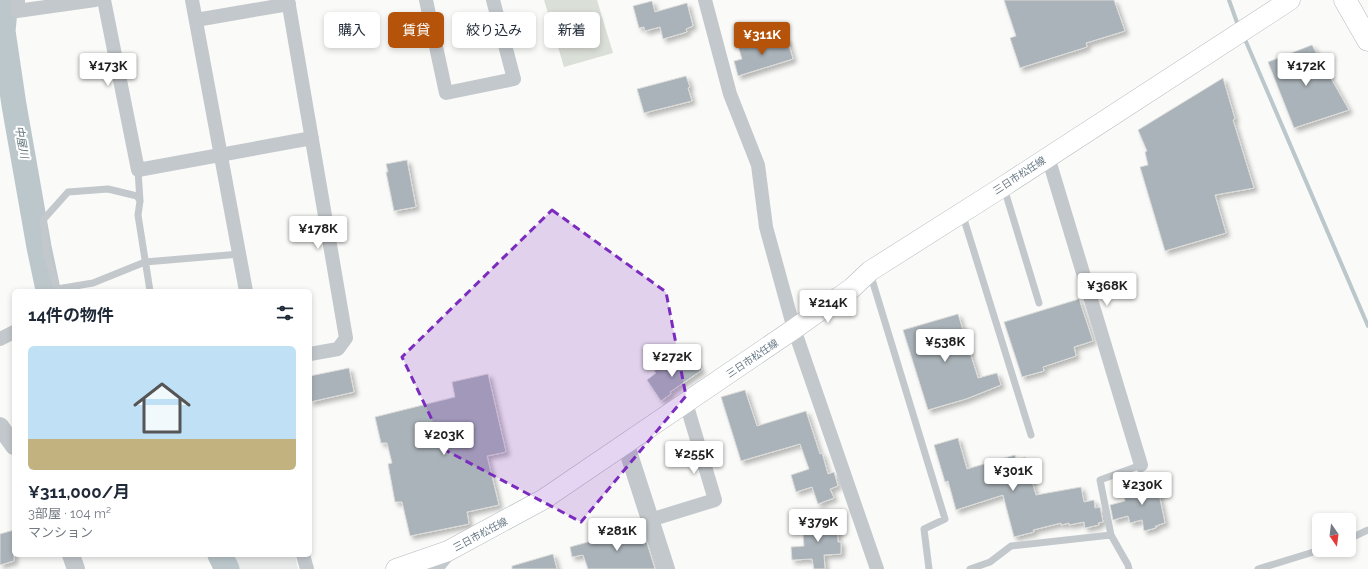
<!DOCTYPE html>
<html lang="ja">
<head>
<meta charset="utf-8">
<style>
	body { margin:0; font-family:Raleway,"Noto Sans JP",sans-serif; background:#f2f2f3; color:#1f2937; height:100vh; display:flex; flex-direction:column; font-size:15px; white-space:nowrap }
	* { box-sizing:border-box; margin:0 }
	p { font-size:13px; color:#747a83 }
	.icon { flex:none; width:22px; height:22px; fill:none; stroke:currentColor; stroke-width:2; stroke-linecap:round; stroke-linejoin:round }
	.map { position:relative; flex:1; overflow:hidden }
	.drawer { position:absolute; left:12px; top:289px; width:300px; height:268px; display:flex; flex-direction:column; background:#fff; border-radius:6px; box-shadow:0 2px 6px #0003 }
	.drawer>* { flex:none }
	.hud { position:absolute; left:324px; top:12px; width:380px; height:36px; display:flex; gap:8px }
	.needle { width:26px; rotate:166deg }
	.tools { position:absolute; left:1312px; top:513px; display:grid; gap:8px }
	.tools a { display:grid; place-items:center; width:44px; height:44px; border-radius:6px; background:#fff; box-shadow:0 2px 6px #0003; font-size:20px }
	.price { position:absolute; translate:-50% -34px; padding:0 9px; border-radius:4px; background:#fff; color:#222; font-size:13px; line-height:26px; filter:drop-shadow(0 1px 2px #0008) }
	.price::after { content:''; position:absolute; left:50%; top:24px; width:12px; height:9px; margin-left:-6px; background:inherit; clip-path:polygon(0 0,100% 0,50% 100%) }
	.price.current { background:#b45309; color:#fff }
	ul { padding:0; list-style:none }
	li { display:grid; align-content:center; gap:8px; height:212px; padding:0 16px }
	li+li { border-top:1px solid #e0e1e3 }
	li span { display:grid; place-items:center; height:124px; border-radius:6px; color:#555 }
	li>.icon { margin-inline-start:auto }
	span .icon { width:72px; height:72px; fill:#fffc; stroke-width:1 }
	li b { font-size:17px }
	h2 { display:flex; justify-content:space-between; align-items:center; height:48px; padding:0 16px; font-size:17px }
	.chip { padding:0 14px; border-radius:6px; background:#fff; box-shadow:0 2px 6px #0003; font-size:14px; line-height:36px }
	.chip.current { background:#b45309; color:#fff }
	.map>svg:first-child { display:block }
	.built { fill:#e8e9e9 }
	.green { fill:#dadfd7 }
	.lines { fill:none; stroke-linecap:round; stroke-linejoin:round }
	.stream { stroke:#bbc7cb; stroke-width:4 }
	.river { stroke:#bbc7cb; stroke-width:25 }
	.building { fill:#aab3b9; stroke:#dcdcda; filter:url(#shadow) }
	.secondary-casing { stroke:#b3babf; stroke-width:21 }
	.primary-casing { stroke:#b5babe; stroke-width:23 }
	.service { stroke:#c3c8cc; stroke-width:7 }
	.minor { stroke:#c3c8cc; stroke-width:14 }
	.tertiary { stroke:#c3c8cc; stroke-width:18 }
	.secondary { stroke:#fff; stroke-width:20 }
	.primary { stroke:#fff; stroke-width:22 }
	.marked { fill:#7b2cbf; fill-opacity:0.2; stroke:#7b2cbf; stroke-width:3; stroke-dasharray:8 5; stroke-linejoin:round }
	.labels { text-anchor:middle; stroke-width:4; stroke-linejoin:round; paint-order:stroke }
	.street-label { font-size:10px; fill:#657683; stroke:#fff }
	.water-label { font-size:11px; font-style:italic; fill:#60757c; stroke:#fff }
</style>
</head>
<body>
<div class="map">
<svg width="1368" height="569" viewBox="0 0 1368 569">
	<defs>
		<filter id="shadow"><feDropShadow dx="3.5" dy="3.5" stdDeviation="2" flood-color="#0004"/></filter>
	</defs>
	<rect width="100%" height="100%" fill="#fafaf8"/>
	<path class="built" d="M 230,555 L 295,555 L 298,569 L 236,569 Z"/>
	<path class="green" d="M 544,0 L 597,0 L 613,53 L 564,67 Z"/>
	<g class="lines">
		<path class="stream" d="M 1229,0 L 1239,28
			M 1244,37 L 1368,326"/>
		<path class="river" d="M 6,0 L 3,31 L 14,105 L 39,247 L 47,285
			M 220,555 L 227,569"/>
	</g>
	<path class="building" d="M 1004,0 L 1114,0 L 1125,31 L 1086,43 L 1087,47 L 1020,68 L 1010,38 L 1016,36 Z
		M 652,1 L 655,12 L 687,3 L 693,26 L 686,29 L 687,32 L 663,39 L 660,27 L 645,31 L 644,27 L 639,28 L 633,6 Z
		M 787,38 L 793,59 L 738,76 L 734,61 L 742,59 L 738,46 L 749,42 L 750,48 L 759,45 L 760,46 Z
		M 1312,45 L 1349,110 L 1294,128 L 1268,62 Z
		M 686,76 L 690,87 L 688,88 L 692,101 L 644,113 L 637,89 Z
		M 1223,78 L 1235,119 L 1233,120 L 1254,188 L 1215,195 L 1226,233 L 1165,251 L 1140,167 L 1148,165 L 1145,152 L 1147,151 L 1138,130 Z
		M 407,160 L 416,207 L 394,211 L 386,172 L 388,172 L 386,164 Z
		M 1079,299 L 1093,341 L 1074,347 L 1076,356 L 1043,367 L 1044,371 L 1022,377 L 1004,322 Z
		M 958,314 L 978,378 L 997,373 L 1001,385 L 966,399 L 928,410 L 903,330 Z
		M 694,358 L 702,370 L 670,392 L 671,394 L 661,401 L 647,380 L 656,373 L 654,371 L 670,361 L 676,370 Z
		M 349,368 L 354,392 L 310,402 L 310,376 Z
		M 488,374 L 506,452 L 487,456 L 499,505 L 467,512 L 469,524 L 410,536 L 402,502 L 395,502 L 388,464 L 392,463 L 387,443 L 381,443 L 375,417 L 455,397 L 452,382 Z
		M 745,390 L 757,426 L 806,411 L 820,454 L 822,453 L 828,474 L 834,472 L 838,486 L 830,489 L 834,498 L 818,504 L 812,487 L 796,492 L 791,475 L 809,469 L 800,444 L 741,461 L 721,397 Z
		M 958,438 L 967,469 L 1015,455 L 1016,460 L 1025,457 L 1036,495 L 1081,487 L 1084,502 L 1094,500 L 1095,508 L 1100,507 L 1103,522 L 1098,523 L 1099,525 L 1085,528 L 1084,522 L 1069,525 L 1069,523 L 1061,525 L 1061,523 L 1033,530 L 1034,532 L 1014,537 L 1003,495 L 956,510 L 948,481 L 945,482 L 934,445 Z
		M 1156,473 L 1160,494 L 1159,494 L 1165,523 L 1158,525 L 1158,526 L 1155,526 L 1156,528 L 1144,531 L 1142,520 L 1130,523 L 1128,516 L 1113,520 L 1110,505 L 1125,501 L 1124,496 L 1148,491 L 1144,476 Z
		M 825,521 L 825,525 L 837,524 L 838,542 L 841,542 L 841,554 L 824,555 L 825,569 L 814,569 L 812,559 L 792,560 L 791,547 L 804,546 L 802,522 Z
		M 642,527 L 655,569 L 588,569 L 583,555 L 572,557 L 570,547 Z
		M 14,530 L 14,561 L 0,565 L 0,534 Z
		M 553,554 L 557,569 L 512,569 L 512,566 Z"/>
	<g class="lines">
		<g class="secondary-casing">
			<path id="secondary" d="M 396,569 L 448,551 L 544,499 L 794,329 L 852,288 L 870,271 L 1004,186 L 1290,0"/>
		</g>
		<g class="primary-casing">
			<path id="primary" d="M 1345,0 L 1368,40"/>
		</g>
		<path class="service" d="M 138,170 L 140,201 L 138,215 L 150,291
			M 1004,188 L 1039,303
			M 140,201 L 137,196 L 108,189 L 68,192 L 43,220 L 47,256 L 57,289 L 93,283 L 145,262 L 240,254
			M 962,213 L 1031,435
			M 870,273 L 945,519 L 924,529 L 929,569
			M 1111,535 L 1100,480 L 1141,465
			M 1349,539 L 1368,530
			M 970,569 L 990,562 L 1011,546 L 1111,535 L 1128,565 L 1129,569
			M 1258,569 L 1320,550"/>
		<path class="minor" d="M 18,0 L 17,11 L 95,0
			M 104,0 L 138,170 L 312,138
			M 192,0 L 246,291
			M 288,0 L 346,338 L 338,349 L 310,354
			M 426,0 L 446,93 L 514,79 L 493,0
			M 705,0 L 730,94 L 758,165 L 766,227 L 794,329 L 877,569
			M 196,20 L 289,4
			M 1048,157 L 1141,465
			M 0,339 L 14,332
			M 650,520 L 715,500 L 686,403
			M 303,555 L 307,569"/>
		<path class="tertiary" d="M 0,426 L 14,446
			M 626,445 L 666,569
			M 71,555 L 76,569
			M 433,569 L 448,551"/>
		<use href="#secondary" class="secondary"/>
		<use href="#primary" class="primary"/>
	</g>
	<path class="marked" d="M 552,210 L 666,292 L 686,396 L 581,522 L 447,451 L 402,357 Z"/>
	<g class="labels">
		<g class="street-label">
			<text transform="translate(1019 175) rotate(-33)" y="4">三日市松任線</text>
			<text transform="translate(752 358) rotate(-34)" y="4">三日市松任線</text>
			<text transform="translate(480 534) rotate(-28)" y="4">三日市松任線</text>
		</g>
		<g class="water-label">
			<text transform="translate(22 142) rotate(80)" y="4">中屋川</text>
		</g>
	</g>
</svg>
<div class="tools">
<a><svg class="needle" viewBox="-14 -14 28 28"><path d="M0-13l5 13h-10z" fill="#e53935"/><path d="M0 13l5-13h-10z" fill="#747a83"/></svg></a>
</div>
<b class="price current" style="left:762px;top:56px">¥311K</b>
<b class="price" style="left:108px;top:87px">¥173K</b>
<b class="price" style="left:1306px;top:87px">¥172K</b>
<b class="price" style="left:318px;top:250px">¥178K</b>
<b class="price" style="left:1107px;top:307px">¥368K</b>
<b class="price" style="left:828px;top:324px">¥214K</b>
<b class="price" style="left:945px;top:363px">¥538K</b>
<b class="price" style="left:672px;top:378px">¥272K</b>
<b class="price" style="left:444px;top:456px">¥203K</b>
<b class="price" style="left:694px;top:475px">¥255K</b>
<b class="price" style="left:1013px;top:492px">¥301K</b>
<b class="price" style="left:1142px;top:506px">¥230K</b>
<b class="price" style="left:818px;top:543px">¥379K</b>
<b class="price" style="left:617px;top:552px">¥281K</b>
<div class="hud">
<a class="chip">購入</a>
<a class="chip current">賃貸</a>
<a class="chip">絞り込み</a>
<a class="chip">新着</a>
</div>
<section class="drawer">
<h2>14件の物件<svg class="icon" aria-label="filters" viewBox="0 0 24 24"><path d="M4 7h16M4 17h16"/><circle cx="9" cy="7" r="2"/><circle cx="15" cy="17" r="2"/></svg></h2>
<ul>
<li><span style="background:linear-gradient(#bfe0f5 75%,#c2b280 0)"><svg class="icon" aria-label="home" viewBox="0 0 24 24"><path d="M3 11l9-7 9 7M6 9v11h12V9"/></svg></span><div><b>¥311,000/月</b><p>3部屋 · 104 m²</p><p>マンション</p></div></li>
</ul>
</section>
</div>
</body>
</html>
